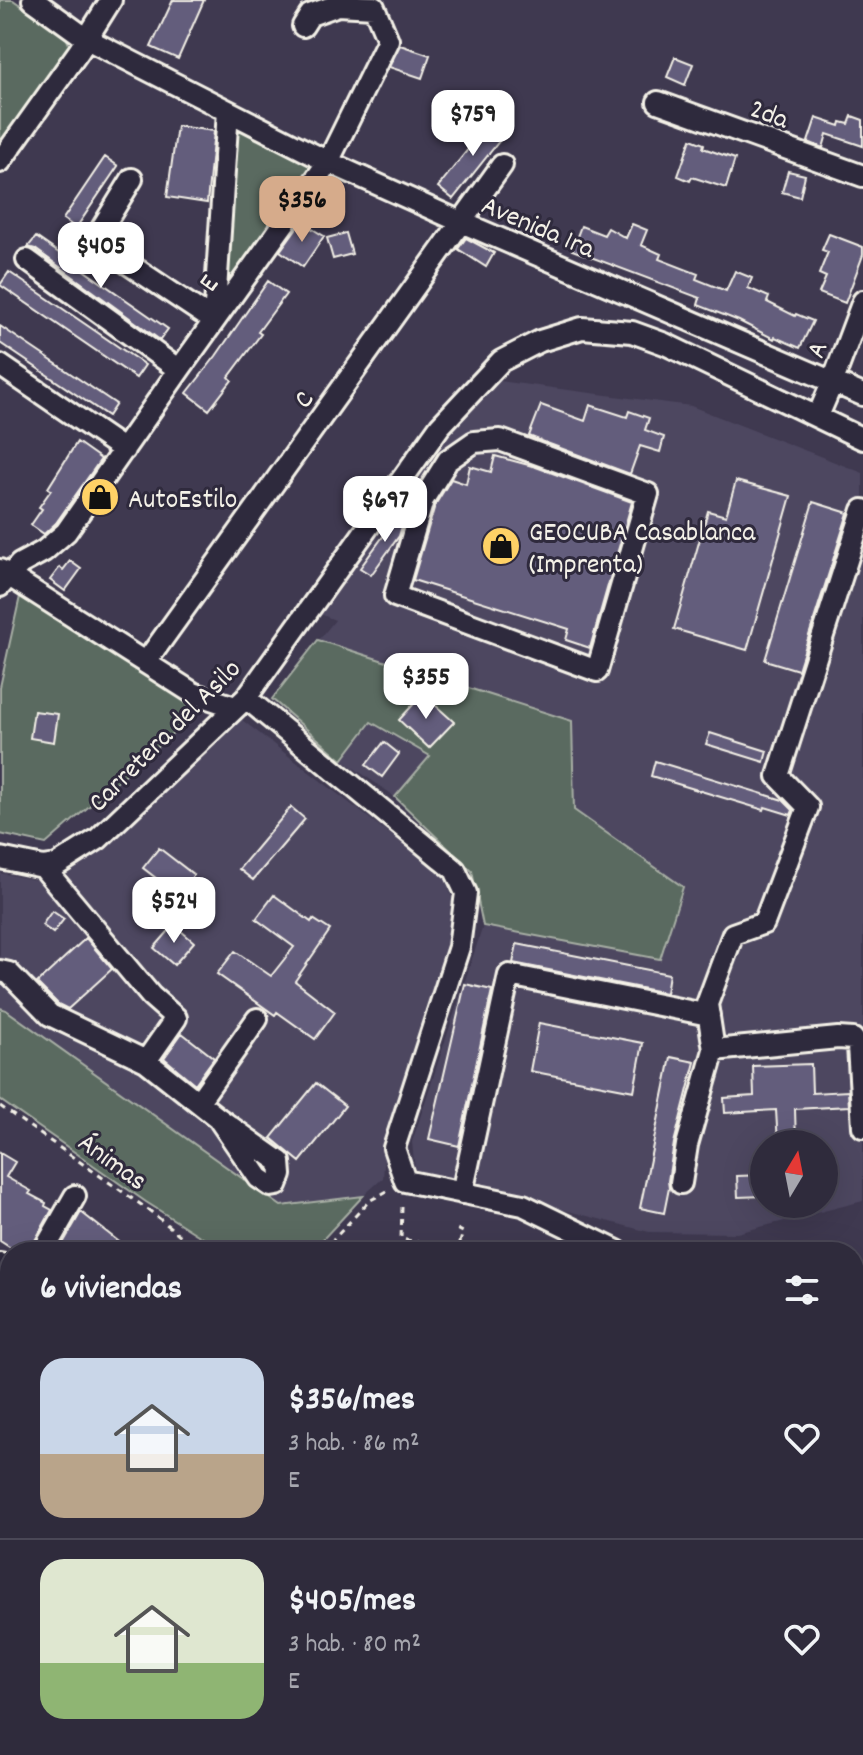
<!DOCTYPE html>
<html lang="es">
<head>
<meta charset="utf-8">
<style>
	body { margin:0; font-family:Dekko,sans-serif; background:#3b3747; color:#f1f3f6; height:100vh; display:flex; flex-direction:column; font-size:30px; white-space:nowrap }
	* { box-sizing:border-box; margin:0 }
	p { font-size:26px; color:#a7a7af }
	.icon { flex:none; width:44px; height:44px; fill:none; stroke:currentColor; stroke-width:2; stroke-linecap:round; stroke-linejoin:round }
	.map { position:relative; flex:1; overflow:hidden }
	.drawer { position:absolute; left:0px; top:1242px; width:864px; height:514px; display:flex; flex-direction:column; background:#2f2b3c; border-radius:32px 32px 0 0; box-shadow:0 8px 32px #0002,0 0 0 2px #4a4756 }
	.drawer>* { flex:none }
	.needle { width:52px; rotate:10deg }
	.tools { position:absolute; left:750px; top:1130px; display:grid; gap:16px }
	.tools a { display:grid; place-items:center; width:88px; height:88px; border-radius:50%; background:#2f2b3c; box-shadow:0 8px 32px #0002,0 0 0 2px #4a4756; font-size:40px }
	.price { position:absolute; translate:-50% -68px; padding:0 18px; border-radius:16px; background:#fff; color:#222; font-size:26px; line-height:52px; filter:drop-shadow(0 2px 4px #0008) }
	.price::after { content:''; position:absolute; left:50%; top:48px; width:24px; height:18px; margin-left:-12px; background:inherit; clip-path:polygon(0 0,100% 0,50% 100%) }
	.price.current { background:#d6ab8b; color:#111 }
	ul { padding:0; list-style:none }
	li { display:flex; align-items:center; gap:24px; height:200px; padding:0 40px }
	li+li { border-top:2px solid #4a4756 }
	li span { display:grid; place-items:center; flex:none; width:224px; height:160px; border-radius:24px; color:#555 }
	li>.icon { margin-inline-start:auto }
	span .icon { width:96px; height:96px; fill:#fffc; stroke-width:1 }
	li b { font-size:34px }
	h2 { display:flex; justify-content:space-between; align-items:center; height:96px; padding:0 40px; font-size:34px }
	.map>svg:first-child { display:block }
	.built { fill:#4d4760; fill-rule:evenodd }
	.green { fill:#5a6a61; stroke:#a7aea4; stroke-width:2 }
	.water { fill:#56637f; stroke:#959ca9; stroke-width:2 }
	.building { fill:#645d7b; stroke:#f4f1e8; stroke-width:2 }
	.lines { fill:none; stroke-linecap:round; stroke-linejoin:round }
	.minor-casing { stroke:#f4f1e8; stroke-width:26 }
	.major-casing { stroke:#f4f1e8; stroke-width:32 }
	.path { stroke:#f4f1e8; stroke-width:3; stroke-dasharray:6 6; stroke-linecap:butt }
	.minor { stroke:#2f2a3d; stroke-width:20 }
	.major { stroke:#2f2a3d; stroke-width:26 }
	.rail-casing { stroke:#f4f1e8; stroke-width:7 }
	.rail { stroke:#2f2a3d; stroke-width:4; stroke-dasharray:12; stroke-linecap:butt }
	.labels { text-anchor:middle; stroke-width:6; stroke-linejoin:round; paint-order:stroke }
	.street-label { font-size:28px; fill:#f4f1e8; stroke:#2f2a3d }
	.poi-label { font-size:28px; fill:#f4f1e8; stroke:#2f2a3d; text-anchor:start }
</style>
</head>
<body>
<div class="map">
<svg width="863" height="1755" viewBox="0 0 863 1755">
	<rect width="100%" height="100%" fill="#3f3950"/>
	<filter id="ink" filterUnits="userSpaceOnUse"><feTurbulence type="fractalNoise" baseFrequency=".0125" numOctaves="2"/><feDisplacementMap in="SourceGraphic" scale="16" xChannelSelector="R" yChannelSelector="G"/><feConvolveMatrix kernelMatrix="1 2 1 2 8 2 1 2 1" color-interpolation-filters="sRGB"/></filter>
	<g filter="url(#ink)">
		<path class="built" d="M 484,379 L 691,406 L 863,473 L 863,1201 L 737,1233 L 649,1232 L 415,1171 L 412,1142 L 483,926 L 472,872 L 390,793 L 342,760 L 272,699 L 335,620 L 308,609 ZM 764,1144 L 824,1144 L 824,1204 L 764,1204 Z
			M 242,720 L 444,876 L 453,900 L 448,944 L 386,1140 L 383,1178 L 363,1196 L 281,1206 L 6,1010 L 0,1008 L 0,873 L 57,884 Z
			M 0,1422 L 10,1424 L 10,1470 L 0,1467 Z
			M 863,1570 L 863,1697 L 854,1697 L 854,1571 Z"/>
		<path class="green" d="M 0,0 L 13,0 L 66,37 L 70,47 L 0,145 Z
			M 237,122 L 314,167 L 227,289 Z
			M 21,592 L 199,710 L 46,844 L 0,834 L 0,687 Z
			M 318,640 L 572,721 L 574,810 L 683,887 L 660,959 L 483,926 L 472,871 L 395,797 L 430,756 L 371,722 L 342,760 L 272,699 Z
			M 0,1008 L 6,1010 L 281,1206 L 363,1196 L 311,1252 L 225,1252 L 146,1202 L 0,1100 Z"/>
		<path class="water" d="M 0,1469 L 10,1472 L 10,1746 L 538,1746 L 538,1755 L 0,1755 Z
			M 854,1697 L 863,1697 L 863,1755 L 575,1755 L 575,1746 L 854,1746 Z"/>
		<path class="building" d="M 173,0 L 204,0 L 178,59 L 151,47 Z
			M 400,45 L 430,55 L 422,78 L 389,67 Z
			M 675,57 L 693,64 L 685,85 L 667,77 Z
			M 852,116 L 863,120 L 863,146 L 827,134 L 823,148 L 808,142 L 816,118 L 840,126 L 841,122 L 849,124 Z
			M 493,118 L 508,130 L 453,199 L 438,187 Z
			M 177,126 L 214,131 L 207,203 L 167,197 Z
			M 691,139 L 704,144 L 703,148 L 735,159 L 726,188 L 692,177 L 690,181 L 678,176 Z
			M 105,157 L 118,166 L 76,228 L 63,219 Z
			M 788,171 L 805,175 L 800,197 L 782,192 Z
			M 301,222 L 324,236 L 303,267 L 280,251 Z
			M 632,224 L 647,230 L 641,245 L 661,254 L 659,259 L 698,274 L 696,279 L 726,291 L 735,271 L 752,278 L 748,288 L 769,297 L 767,302 L 795,316 L 796,314 L 813,321 L 800,348 L 775,337 L 774,339 L 739,321 L 698,305 L 700,298 L 572,250 L 581,226 L 604,235 L 608,228 L 626,238 Z
			M 346,233 L 352,254 L 333,259 L 327,238 Z
			M 829,234 L 863,247 L 863,255 L 845,303 L 819,293 L 826,277 L 819,274 L 828,252 L 822,250 Z
			M 36,237 L 168,329 L 160,340 L 35,249 L 28,247 Z
			M 466,238 L 494,253 L 486,267 L 458,249 Z
			M 9,272 L 145,365 L 136,378 L 0,285 Z
			M 268,281 L 286,294 L 258,332 L 261,334 L 229,377 L 232,380 L 209,410 L 187,393 L 216,356 Z
			M 0,326 L 116,404 L 108,416 L 0,343 Z
			M 541,405 L 585,421 L 590,405 L 627,417 L 629,411 L 649,418 L 645,430 L 664,437 L 660,452 L 640,446 L 630,474 L 544,442 L 529,436 Z
			M 77,442 L 101,459 L 56,523 L 44,534 L 31,525 L 42,509 L 39,507 L 51,490 L 48,488 Z
			M 495,456 L 536,467 L 632,502 L 590,648 L 566,640 L 569,629 L 413,580 L 435,505 L 451,479 L 466,484 L 470,466 L 491,472 Z
			M 736,481 L 791,496 L 747,650 L 674,629 L 708,511 L 726,516 Z
			M 813,502 L 848,513 L 798,670 L 765,660 Z
			M 406,505 L 408,506 L 399,536 L 371,575 L 360,568 Z
			M 70,561 L 81,569 L 65,591 L 50,580 L 60,567 L 63,570 Z
			M 423,694 L 454,722 L 429,748 L 399,720 Z
			M 34,711 L 58,714 L 54,742 L 30,738 Z
			M 710,733 L 767,751 L 764,762 L 706,744 Z
			M 384,742 L 399,754 L 382,777 L 366,765 Z
			M 655,761 L 783,800 L 793,810 L 791,815 L 765,807 L 764,810 L 651,776 Z
			M 291,807 L 305,819 L 253,880 L 239,869 Z
			M 159,848 L 194,875 L 178,895 L 143,868 Z
			M 274,895 L 311,922 L 313,919 L 330,930 L 295,981 L 335,1012 L 315,1039 L 277,1012 L 275,1015 L 217,974 L 235,951 L 271,976 L 294,947 L 256,919 Z
			M 52,911 L 64,919 L 53,933 L 42,925 Z
			M 174,925 L 194,942 L 174,965 L 154,948 Z
			M 86,938 L 112,969 L 68,1009 L 58,1004 L 37,983 Z
			M 517,944 L 669,974 L 666,993 L 513,963 Z
			M 465,984 L 492,990 L 459,1146 L 429,1139 Z
			M 539,1023 L 643,1043 L 634,1091 L 530,1071 Z
			M 182,1033 L 214,1058 L 195,1084 L 164,1058 Z
			M 671,1057 L 695,1062 L 674,1143 L 668,1181 L 669,1188 L 664,1213 L 640,1208 Z
			M 811,1064 L 812,1093 L 848,1091 L 849,1106 L 795,1109 L 796,1144 L 778,1144 L 776,1110 L 725,1113 L 724,1098 L 754,1096 L 753,1066 Z
			M 316,1083 L 345,1106 L 300,1162 L 271,1138 Z
			M 0,1153 L 15,1162 L 6,1177 L 31,1191 L 29,1194 L 46,1203 L 45,1206 L 52,1210 L 32,1246 L 30,1252 L 17,1252 L 0,1241 Z
			M 764,1175 L 764,1196 L 738,1197 L 737,1176 Z
			M 81,1212 L 132,1252 L 58,1252 Z"/>
		<g class="lines">
			<g class="minor-casing">
				<path id="minor" d="M 33,0 L 87,39 L 328,162 L 461,222 L 863,395
					M 658,102 L 863,176
					M 0,162 L 79,51 L 111,0
					M 132,179 L 94,241 L 214,321
					M 27,260 L 179,370
					M 214,321 L 228,111
					M 0,365 L 124,450
					M 818,416 L 833,381 L 863,301
					M 399,483 L 423,500 L 448,460 L 474,442 L 500,440 L 648,494 L 597,671 L 395,596 L 423,500
					M 0,570 L 193,693 L 235,707
					M 0,586 L 20,564 L 44,551 L 66,532 L 179,370 L 328,162 L 388,40 L 374,7 L 338,5 L 310,15 L 303,26
					M 146,662 L 502,165
					M 246,698 L 455,870 L 466,893 L 459,947 L 394,1148 L 405,1181 L 523,1205 L 617,1251
					M 0,858 L 43,867 L 57,865 L 98,839 L 246,698 L 440,426 L 501,361 L 540,341 L 582,328 L 632,332 L 665,344 L 863,439
					M 43,867 L 151,996 L 176,1018 L 146,1061
					M 0,971 L 9,973 L 50,1015 L 146,1061 L 218,1118 L 280,1162 L 281,1175 L 277,1185 L 271,1186 L 259,1178 L 218,1118
					M 714,1050 L 838,1038 L 853,1039 L 858,1046 L 863,1127
					M 199,1101 L 257,1019
					M 681,1183 L 687,1145 L 714,1050 L 707,1004 L 733,934 L 764,923 L 808,807 L 778,776 L 863,510
					M 462,1193 L 509,975 L 709,1015
					M 43,1252 L 75,1196
					M 854,1343 L 863,1339
					M 0,1412 L 10,1414
					M 854,1657 L 863,1657"/>
			</g>
			<g class="major-casing">
				<path id="major" d="M 0,1267 L 10,1274
					M 0,1310 L 10,1314
					M 854,1448 L 863,1445"/>
			</g>
			<path class="path" d="M 0,1106 L 150,1211 L 201,1252
				M 402,1207 L 401,1239 L 458,1249 L 463,1232 L 453,1227
				M 322,1252 L 369,1201 L 389,1190
				M 411,1252 L 412,1242"/>
			<use href="#minor" class="minor"/>
			<use href="#major" class="major"/>
			<g class="rail-casing">
				<path id="rail" d="M 0,1414 L 10,1417
					M 854,1563 L 863,1562"/>
			</g>
			<use href="#rail" class="rail"/>
		</g>
	</g>
	<defs>
		<g id="shop-disc" transform="scale(2)"><circle r="9.5" fill="#ffd166" stroke="#2f2a3d"/><path d="M-5-2.5h2.3a2.7 3.5 0 0 1 5.4 0H5L5.5 6h-11ZM-1.5-2.5h3a1.5 2.3 0 0 0-3 0Z" fill="#111"/></g>
	</defs>
	<g fill-rule="evenodd">
		<use href="#shop-disc" x="100" y="497"/>
		<use href="#shop-disc" x="501" y="546"/>
	</g>
	<g class="labels">
		<g class="street-label">
			<text transform="translate(770 112) rotate(20)" y="10">2da</text>
			<text transform="translate(539 225) rotate(23)" y="10">Avenida 1ra</text>
			<text transform="translate(207 282) rotate(-55)" y="10">E</text>
			<text transform="translate(815 349) rotate(-70)" y="10">A</text>
			<text transform="translate(302 398) rotate(-54)" y="10">C</text>
			<text transform="translate(163 734) rotate(-45)" y="10">Carretera del Asilo</text>
			<text transform="translate(114 1160) rotate(36)" y="10">Ánimas</text>
		</g>
		<g class="poi-label">
			<text x="128" y="507">AutoEstilo</text>
			<text x="529" y="540">GEOCUBA Casablanca<tspan x="529" dy="32">(Imprenta)</tspan></text>
		</g>
	</g>
</svg>
<div class="tools">
<a><svg class="needle" viewBox="-14 -14 28 28"><path d="M0-13l5 13h-10z" fill="#e53935"/><path d="M0 13l5-13h-10z" fill="#a7a7af"/></svg></a>
</div>
<b class="price" style="left:473px;top:158px">$759</b>
<b class="price current" style="left:302px;top:244px">$356</b>
<b class="price" style="left:101px;top:290px">$405</b>
<b class="price" style="left:385px;top:544px">$697</b>
<b class="price" style="left:426px;top:721px">$355</b>
<b class="price" style="left:174px;top:945px">$524</b>
<section class="drawer">
<h2>6 viviendas<svg class="icon" aria-label="filters" viewBox="0 0 24 24"><path d="M4 7h16M4 17h16"/><circle cx="9" cy="7" r="2"/><circle cx="15" cy="17" r="2"/></svg></h2>
<ul>
<li><span style="background:linear-gradient(#c9d6e8 60%,#b9a48a 0)"><svg class="icon" aria-label="home" viewBox="0 0 24 24"><path d="M3 11l9-7 9 7M6 9v11h12V9"/></svg></span><div><b>$356/mes</b><p>3 hab. · 86 m²</p><p>E</p></div><svg class="icon" aria-label="heart" viewBox="0 0 24 24"><path d="M12 20l-8-8c-3-5 5-10 8-4 3-6 11-1 8 4z"/></svg></li>
<li><span style="background:linear-gradient(#dfe7d0 65%,#8fb573 0)"><svg class="icon" aria-label="home" viewBox="0 0 24 24"><path d="M3 11l9-7 9 7M6 9v11h12V9"/></svg></span><div><b>$405/mes</b><p>3 hab. · 80 m²</p><p>E</p></div><svg class="icon" aria-label="heart" viewBox="0 0 24 24"><path d="M12 20l-8-8c-3-5 5-10 8-4 3-6 11-1 8 4z"/></svg></li>
</ul>
</section>
</div>
</body>
</html>
